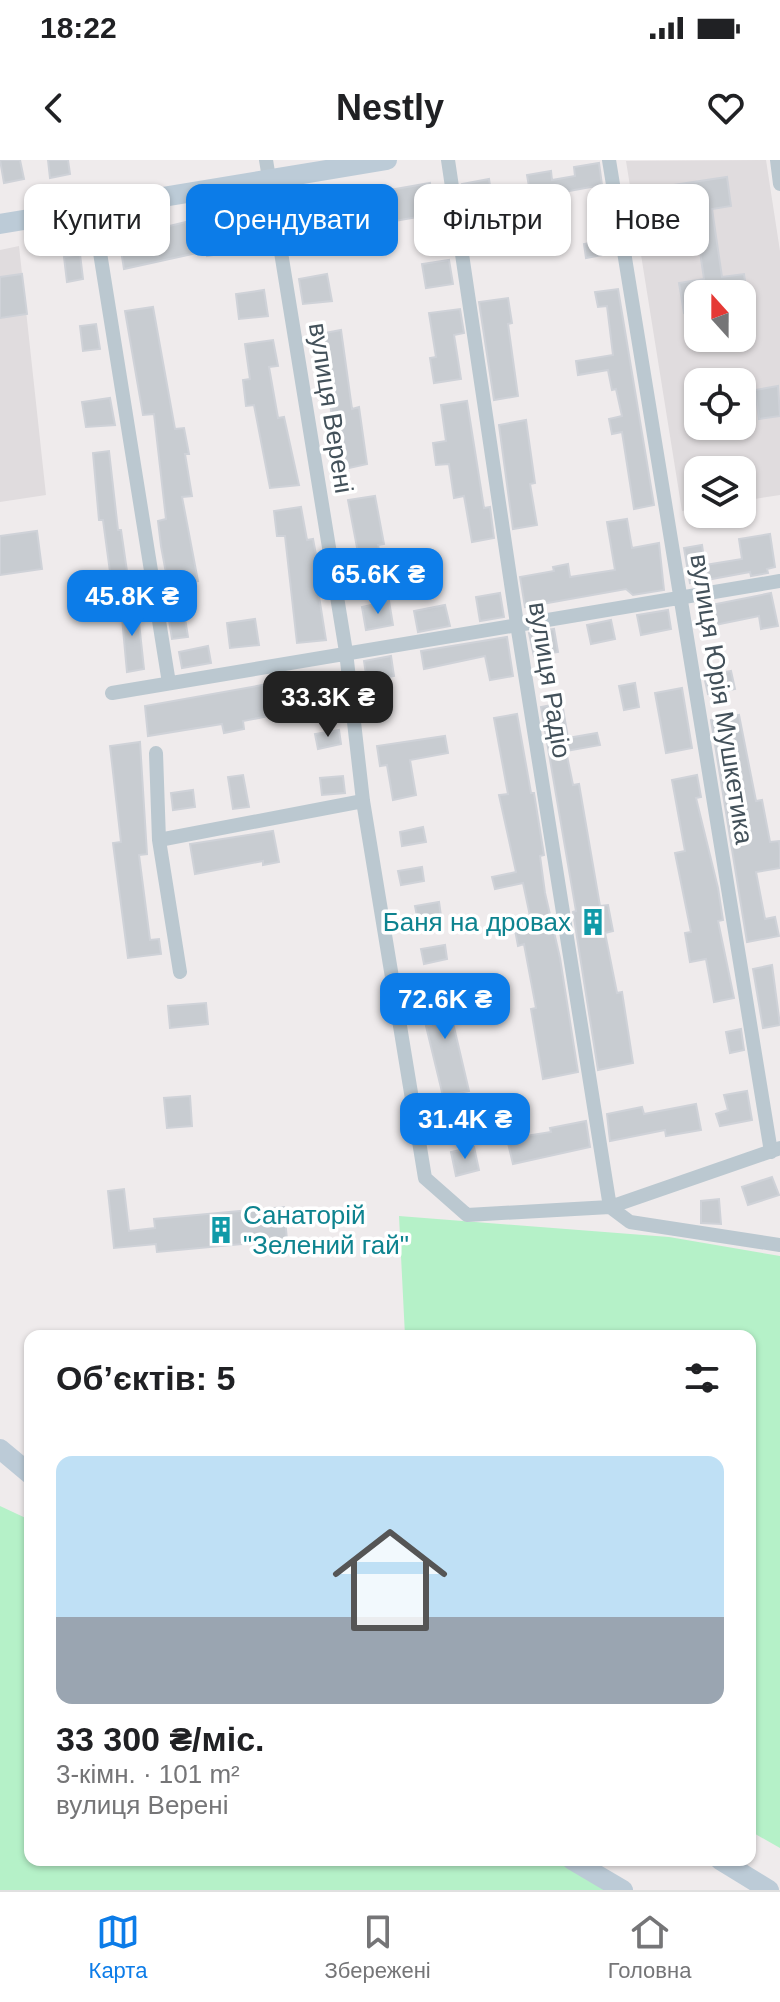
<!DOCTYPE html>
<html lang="uk">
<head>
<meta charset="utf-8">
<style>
	body { margin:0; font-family:Helvetica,sans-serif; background:#f2f2f2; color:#202124; height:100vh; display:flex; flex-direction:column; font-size:30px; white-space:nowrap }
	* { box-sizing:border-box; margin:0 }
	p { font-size:26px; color:#757577 }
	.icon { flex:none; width:44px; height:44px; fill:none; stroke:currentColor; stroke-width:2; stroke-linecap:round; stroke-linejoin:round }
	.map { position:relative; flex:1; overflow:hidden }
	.drawer { position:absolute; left:24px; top:1170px; width:732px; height:536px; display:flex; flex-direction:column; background:#fff; border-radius:16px; box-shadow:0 2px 6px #0004 }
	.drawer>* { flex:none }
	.hud { position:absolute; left:24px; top:24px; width:732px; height:72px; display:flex; gap:16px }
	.needle { width:52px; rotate:339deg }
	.controls { position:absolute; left:684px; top:120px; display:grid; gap:16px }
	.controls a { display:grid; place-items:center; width:72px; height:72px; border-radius:16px; background:#fff; box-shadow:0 2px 6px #0004; font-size:40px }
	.price { position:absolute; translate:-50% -68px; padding:0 18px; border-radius:16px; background:#0c7ce8; color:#fff; font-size:26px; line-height:52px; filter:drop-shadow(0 2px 4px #0008) }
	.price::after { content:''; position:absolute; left:50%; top:48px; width:24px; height:18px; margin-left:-12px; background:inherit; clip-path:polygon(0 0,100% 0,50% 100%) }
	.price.active { background:#222; color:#fff }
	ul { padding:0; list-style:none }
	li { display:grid; align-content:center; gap:16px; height:424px; padding:0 32px }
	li+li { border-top:2px solid #e0e0e0 }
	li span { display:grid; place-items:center; height:248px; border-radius:16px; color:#555 }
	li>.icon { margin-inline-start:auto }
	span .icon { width:144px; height:144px; fill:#fffc; stroke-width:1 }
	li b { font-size:34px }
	h2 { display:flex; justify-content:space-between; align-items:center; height:96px; padding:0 32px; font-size:34px }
	.chip { padding:0 28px; border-radius:16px; background:#fff; box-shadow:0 2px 6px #0004; font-size:28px; line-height:72px }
	.chip.active { background:#0c7ce8; color:#fff }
	.status { display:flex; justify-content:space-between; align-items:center; height:56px; padding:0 40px; background:#fff; direction:ltr }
	.status svg { height:22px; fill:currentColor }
	header { display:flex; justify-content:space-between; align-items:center; height:104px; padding:0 32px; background:#fff; font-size:36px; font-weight:600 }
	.dock { display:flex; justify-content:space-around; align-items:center; height:112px; border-top:2px solid #e0e0e0; background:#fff; font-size:22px; color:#757577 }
	.dock a { display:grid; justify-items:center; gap:4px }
	.dock .active { color:#0c7ce8 }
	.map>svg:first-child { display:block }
	.education { fill:#e0dcde; fill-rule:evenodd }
	.green { fill:#b5f1c8 }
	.building { fill:#c8ccd1; stroke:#cfd2d8; stroke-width:2 }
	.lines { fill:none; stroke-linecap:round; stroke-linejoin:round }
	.street { stroke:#bbc8d0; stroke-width:14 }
	.secondary { stroke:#bccbd7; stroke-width:20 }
	.labels { text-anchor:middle; stroke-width:7; stroke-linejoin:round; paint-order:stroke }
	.street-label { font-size:26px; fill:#43515a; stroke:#fff }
	.culture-label { font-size:26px; fill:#0d838f; stroke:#fff; text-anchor:end }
</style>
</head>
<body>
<div class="status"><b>18:22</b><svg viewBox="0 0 49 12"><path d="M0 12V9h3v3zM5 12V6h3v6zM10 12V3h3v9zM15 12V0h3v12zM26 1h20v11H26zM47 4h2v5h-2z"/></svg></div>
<header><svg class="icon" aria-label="back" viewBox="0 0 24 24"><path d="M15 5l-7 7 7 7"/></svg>Nestly<svg class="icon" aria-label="heart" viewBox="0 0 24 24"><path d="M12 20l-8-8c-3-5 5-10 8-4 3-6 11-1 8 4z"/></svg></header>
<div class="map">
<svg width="780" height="1730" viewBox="0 0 780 1730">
	<rect width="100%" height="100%" fill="#efebec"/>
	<path class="education" d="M 766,0 L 780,91 L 780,335 L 742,341 L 742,310 L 698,310 L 698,348 L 682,351 L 626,1 ZM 698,134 L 742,134 L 742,178 L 698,178 ZM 698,222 L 742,222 L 742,266 L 698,266 Z
		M 19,86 L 46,335 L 0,342 L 0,90 Z"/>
	<path class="green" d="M 399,1056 L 669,1077 L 780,1096 L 780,1688 L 750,1671 L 750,1176 L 405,1176 Z
		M 0,1346 L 30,1360 L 30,1700 L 559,1700 L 607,1730 L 0,1730 Z"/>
	<path class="building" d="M 0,0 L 20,0 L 24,19 L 4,23 Z
		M 48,0 L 68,0 L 70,14 L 50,18 Z
		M 599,3 L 602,25 L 531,38 L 527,15 L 551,11 L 552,20 L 575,16 L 574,7 Z
		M 727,17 L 731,46 L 712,49 L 722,117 L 744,114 L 747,134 L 698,134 L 698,151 L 684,153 L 679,123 L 704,119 L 694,51 L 670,55 L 666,26 Z
		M 489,19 L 494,50 L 468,55 L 462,24 Z
		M 430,23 L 435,54 L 360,67 L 355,36 Z
		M 312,38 L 317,69 L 291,74 L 286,43 Z
		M 255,57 L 260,87 L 207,96 L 206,91 L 124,109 L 119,78 L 186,62 L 187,67 Z
		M 610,79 L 613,93 L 586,98 L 584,84 Z
		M 80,94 L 83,119 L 67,122 L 64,97 Z
		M 449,100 L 453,124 L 426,128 L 422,104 Z
		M 22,114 L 27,154 L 0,158 L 0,117 Z
		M 327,114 L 332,141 L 303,144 L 299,119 Z
		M 618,129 L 654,345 L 634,349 L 622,272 L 612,274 L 609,259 L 622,256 L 616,229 L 612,230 L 608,210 L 578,215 L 576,201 L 613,195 L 607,146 L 598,147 L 595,132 Z
		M 264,130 L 268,156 L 239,159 L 236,134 Z
		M 508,138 L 512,163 L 508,164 L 518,236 L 494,240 L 479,142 Z
		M 153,147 L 175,269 L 184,268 L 189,294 L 185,294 L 192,336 L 182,337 L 198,421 L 168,424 L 161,386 L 158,361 L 166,359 L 154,254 L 143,255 L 125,151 Z
		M 460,149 L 464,173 L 454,175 L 461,219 L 434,223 L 430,198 L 436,197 L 429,153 Z
		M 96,164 L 100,189 L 83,191 L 80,166 Z
		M 341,170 L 352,249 L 359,247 L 367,304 L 340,310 L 329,237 L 322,239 L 314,175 Z
		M 273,180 L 278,206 L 269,207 L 278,258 L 284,257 L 299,325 L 270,328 L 254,245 L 246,246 L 243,220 L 250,219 L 245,184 Z
		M 778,226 L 780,256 L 759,259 L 755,230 Z
		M 110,238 L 115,265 L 86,267 L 82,242 Z
		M 467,241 L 484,348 L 490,347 L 494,378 L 472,382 L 464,336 L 454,338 L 449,304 L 436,305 L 433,283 L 446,281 L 441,245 Z
		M 526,260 L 535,323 L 530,324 L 537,365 L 513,369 L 499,265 Z
		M 109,291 L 118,370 L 121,370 L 130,432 L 113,434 L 103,360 L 99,360 L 93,293 Z
		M 375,336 L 384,384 L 378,385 L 380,394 L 359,398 L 348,340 Z
		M 301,347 L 307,380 L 313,379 L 318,405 L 314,405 L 326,480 L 297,483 L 285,376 L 277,376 L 274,351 Z
		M 627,359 L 632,388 L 659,383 L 664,430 L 633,435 L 626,429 L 525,447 L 520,417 L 554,411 L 553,407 L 568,404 L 570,417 L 615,410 L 607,362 Z
		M 37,371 L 42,409 L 0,415 L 0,376 Z
		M 770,374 L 775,407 L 767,409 L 768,413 L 751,416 L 750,412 L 690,423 L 684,388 L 702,385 L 705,405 L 742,399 L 739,379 Z
		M 500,433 L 504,457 L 480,461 L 476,437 Z
		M 771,433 L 778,466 L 761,469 L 759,456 L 700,468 L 696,448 Z
		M 389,441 L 393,465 L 366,470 L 362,447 Z
		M 137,444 L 144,509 L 127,512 L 121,447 Z
		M 445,445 L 450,466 L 418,472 L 414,451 Z
		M 668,450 L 671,469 L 641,475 L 637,455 Z
		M 184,452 L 188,477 L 172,479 L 168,454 Z
		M 255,459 L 259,485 L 230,488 L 227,463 Z
		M 611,460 L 615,479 L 591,484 L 587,465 Z
		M 554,469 L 558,492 L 534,496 L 529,473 Z
		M 507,477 L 513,516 L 490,520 L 485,496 L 424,509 L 421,491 Z
		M 208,486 L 211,503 L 182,508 L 179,492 Z
		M 391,496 L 394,516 L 367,521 L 364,501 Z
		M 731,511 L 735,529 L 708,534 L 704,516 Z
		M 322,522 L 325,536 L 301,541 L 299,526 Z
		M 635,523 L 639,547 L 624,550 L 619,526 Z
		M 268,524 L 274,555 L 243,561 L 244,569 L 224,573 L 222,564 L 148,576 L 145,546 Z
		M 682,528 L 692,588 L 666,593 L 655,533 Z
		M 562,543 L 568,578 L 597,573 L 600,585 L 566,591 L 573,625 L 579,624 L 600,746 L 608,745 L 613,771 L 605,773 L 617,833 L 622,832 L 633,903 L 598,910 L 573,752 L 576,751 L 541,547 Z
		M 517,554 L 531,633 L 534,633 L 544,695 L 540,696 L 545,733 L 560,798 L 578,912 L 543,919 L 531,849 L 536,848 L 524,784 L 518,786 L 513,759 L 530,756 L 523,723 L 495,729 L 492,717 L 516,712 L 499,635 L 508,634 L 494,558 Z
		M 739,555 L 756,641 L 762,640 L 770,682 L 779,681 L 780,688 L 780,708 L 756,712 L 765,759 L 775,757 L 779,776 L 747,782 L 711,560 Z
		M 339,570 L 341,584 L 318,589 L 315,574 Z
		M 445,576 L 448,593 L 410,600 L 416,635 L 393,640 L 387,605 L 380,606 L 377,586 Z
		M 140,582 L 147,694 L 139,695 L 150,780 L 159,779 L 161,794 L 128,798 L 113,683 L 121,682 L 110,586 Z
		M 243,615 L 249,647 L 233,649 L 228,617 Z
		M 697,615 L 701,637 L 696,638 L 718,728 L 723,760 L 718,761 L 734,838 L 714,842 L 706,799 L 690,802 L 685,773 L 691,772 L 675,693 L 685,691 L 672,620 Z
		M 343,616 L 345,633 L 322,635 L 320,618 Z
		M 193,630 L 195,647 L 173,650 L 171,633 Z
		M 423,667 L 426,682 L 402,686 L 400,672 Z
		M 273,671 L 279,702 L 263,705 L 263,701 L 195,714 L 190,684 Z
		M 422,707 L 424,721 L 401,725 L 398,711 Z
		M 439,742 L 441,756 L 418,761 L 415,746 Z
		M 445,785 L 447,799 L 424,804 L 421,789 Z
		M 772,805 L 780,865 L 763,868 L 753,809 Z
		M 449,824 L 454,849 L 450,850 L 469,931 L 443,936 L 426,866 L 431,865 L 423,828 Z
		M 206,843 L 208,864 L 170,868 L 168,846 Z
		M 741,869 L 744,890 L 730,893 L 726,872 Z
		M 747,931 L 752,960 L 720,966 L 716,954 L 728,950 L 724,935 Z
		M 190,936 L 192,966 L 167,968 L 164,938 Z
		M 696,944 L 701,970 L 666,976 L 665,970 L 610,981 L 607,954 L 642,947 L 644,954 Z
		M 586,961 L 590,987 L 513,1004 L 507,979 L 551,972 L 550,968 Z
		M 474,987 L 479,1010 L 456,1016 L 451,992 Z
		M 772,1017 L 779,1035 L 748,1045 L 742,1027 Z
		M 124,1029 L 129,1071 L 155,1068 L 154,1059 L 284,1047 L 287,1080 L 157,1092 L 156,1084 L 114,1088 L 108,1031 Z
		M 719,1039 L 721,1064 L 701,1063 L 701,1041 Z"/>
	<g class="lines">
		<path class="street" d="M 266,0 L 346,492 L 363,641 L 425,1018 L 467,1055 L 610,1047 L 780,988
			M 448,0 L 517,464 L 610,1047 L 630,1062 L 780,1085
			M 609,0 L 771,992
			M 777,0 L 780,24
			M 93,49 L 169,523
			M 112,533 L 780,421
			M 156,593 L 159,680
			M 180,812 L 159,680 L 363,641"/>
		<path class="secondary" d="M 0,64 L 387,0
			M 0,1289 L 30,1314
			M 572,1700 L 623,1730
			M 720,1700 L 769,1730"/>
	</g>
	<defs>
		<g id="building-bare" transform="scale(2.16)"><path d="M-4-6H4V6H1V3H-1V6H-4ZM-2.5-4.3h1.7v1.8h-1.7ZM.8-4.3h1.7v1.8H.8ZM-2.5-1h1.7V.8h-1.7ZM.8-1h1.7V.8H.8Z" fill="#0f9aa8" stroke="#fff" stroke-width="2.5" paint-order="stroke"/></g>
	</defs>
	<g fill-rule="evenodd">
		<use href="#building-bare" x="593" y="762"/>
		<use href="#building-bare" x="221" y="1070"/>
	</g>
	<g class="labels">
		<g class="street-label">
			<text transform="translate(331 248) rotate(81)" y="9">вулиця Верені</text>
			<text transform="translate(550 520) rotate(81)" y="9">вулиця Радіо</text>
			<text transform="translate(722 539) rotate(81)" y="9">вулиця Юрія Мушкетика</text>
		</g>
		<g class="culture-label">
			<text x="571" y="771">Баня на дровах</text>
			<text x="243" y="1064" text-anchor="start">Санаторій<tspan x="243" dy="30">"Зелений гай"</tspan></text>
		</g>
	</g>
</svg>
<div class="controls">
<a><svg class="needle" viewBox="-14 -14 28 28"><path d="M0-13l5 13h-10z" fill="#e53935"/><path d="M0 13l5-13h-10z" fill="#757577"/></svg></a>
<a><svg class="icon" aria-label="locate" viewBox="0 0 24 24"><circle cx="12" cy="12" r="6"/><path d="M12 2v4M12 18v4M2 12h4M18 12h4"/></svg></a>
<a><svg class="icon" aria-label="layers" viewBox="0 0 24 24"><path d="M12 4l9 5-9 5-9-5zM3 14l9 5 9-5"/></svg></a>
</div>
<b class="price" style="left:378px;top:456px">65.6K ₴</b>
<b class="price" style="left:132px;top:478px">45.8K ₴</b>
<b class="price active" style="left:328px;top:579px">33.3K ₴</b>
<b class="price" style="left:445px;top:881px">72.6K ₴</b>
<b class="price" style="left:465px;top:1001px">31.4K ₴</b>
<div class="hud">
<a class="chip">Купити</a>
<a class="chip active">Орендувати</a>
<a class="chip">Фільтри</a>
<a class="chip">Нове</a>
</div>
<section class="drawer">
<h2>Об’єктів: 5<svg class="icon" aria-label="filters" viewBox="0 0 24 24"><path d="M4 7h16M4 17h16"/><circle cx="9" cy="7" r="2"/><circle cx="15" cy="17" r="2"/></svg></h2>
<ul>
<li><span style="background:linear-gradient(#bfe0f5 65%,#9aa5b1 0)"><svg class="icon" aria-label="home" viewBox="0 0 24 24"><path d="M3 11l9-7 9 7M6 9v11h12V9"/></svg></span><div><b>33 300 ₴/міс.</b><p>3-кімн. · 101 m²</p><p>вулиця Верені</p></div></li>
</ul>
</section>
</div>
<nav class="dock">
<a class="active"><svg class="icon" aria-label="map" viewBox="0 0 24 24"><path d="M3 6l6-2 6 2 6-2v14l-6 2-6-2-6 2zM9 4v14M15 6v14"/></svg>Карта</a>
<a><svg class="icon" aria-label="saved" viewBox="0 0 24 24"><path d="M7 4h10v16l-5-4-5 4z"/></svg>Збережені</a>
<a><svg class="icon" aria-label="home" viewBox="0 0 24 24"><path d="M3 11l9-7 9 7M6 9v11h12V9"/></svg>Головна</a>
</nav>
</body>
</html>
